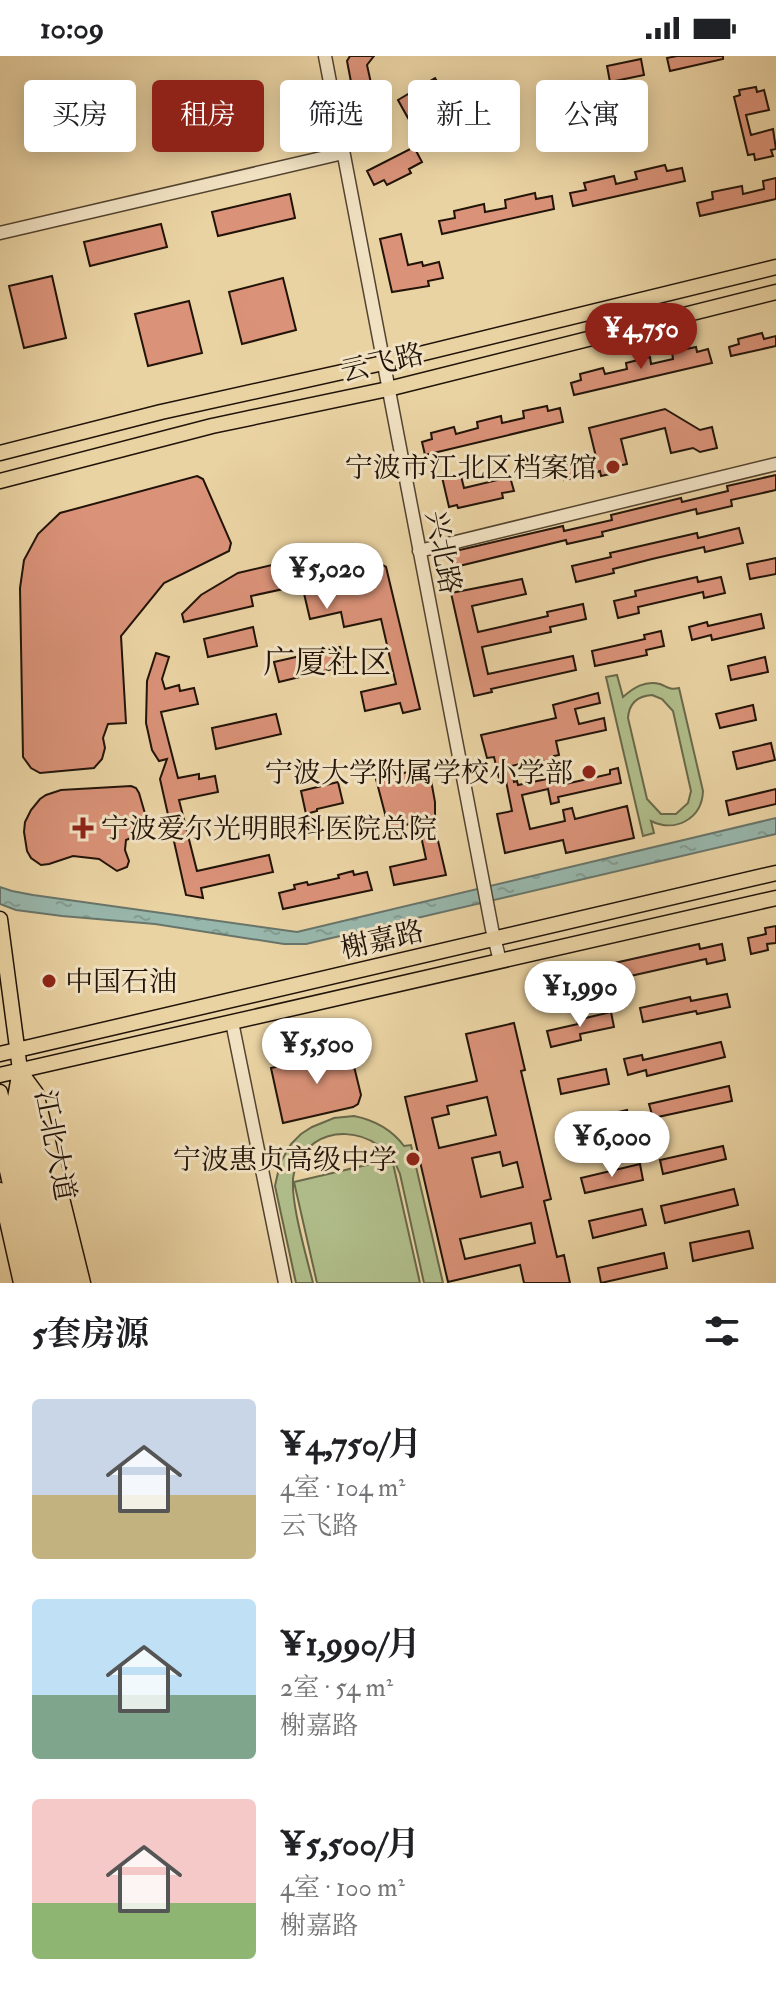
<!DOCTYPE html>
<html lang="zh">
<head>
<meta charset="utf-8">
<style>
	body { margin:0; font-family:"IM FELL Double Pica","Noto Serif SC",serif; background:#f2f2f2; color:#202124; height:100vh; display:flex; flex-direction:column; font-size:30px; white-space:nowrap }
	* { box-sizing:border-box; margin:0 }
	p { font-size:26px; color:#757577 }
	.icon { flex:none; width:44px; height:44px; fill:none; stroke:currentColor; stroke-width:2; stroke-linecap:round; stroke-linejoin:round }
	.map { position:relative; height:1227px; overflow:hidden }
	.drawer { display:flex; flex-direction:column; background:#fff; flex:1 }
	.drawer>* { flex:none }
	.banner { position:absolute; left:24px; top:24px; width:728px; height:72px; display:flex; gap:16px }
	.price { position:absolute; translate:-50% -68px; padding:0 18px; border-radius:28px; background:#fff; color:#222; font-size:26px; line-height:52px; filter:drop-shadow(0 2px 4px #0008) }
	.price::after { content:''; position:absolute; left:50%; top:48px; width:24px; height:18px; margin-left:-12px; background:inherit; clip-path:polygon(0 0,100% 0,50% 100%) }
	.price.on { background:#8f2418; color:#fff }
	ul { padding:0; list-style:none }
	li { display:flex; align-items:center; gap:24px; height:200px; padding:0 32px }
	li span { display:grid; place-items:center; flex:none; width:224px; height:160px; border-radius:8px; color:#555 }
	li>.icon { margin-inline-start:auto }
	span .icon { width:96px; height:96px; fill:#fffc; stroke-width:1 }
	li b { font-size:34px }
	h2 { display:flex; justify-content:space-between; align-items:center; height:96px; padding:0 32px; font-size:34px }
	.chip { padding:0 28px; border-radius:8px; background:#fff; box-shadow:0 4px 20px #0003; font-size:28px; line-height:72px }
	.chip.on { background:#8f2418; color:#fff }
	.status { display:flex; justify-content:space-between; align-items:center; height:56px; padding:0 40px; background:#fff; direction:ltr }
	.status svg { height:22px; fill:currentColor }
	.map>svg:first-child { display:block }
	.pitch { fill:#b0be8b; stroke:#68684a; stroke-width:2; fill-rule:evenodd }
	.water { fill:url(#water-ripples); stroke:#68756a; stroke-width:2 }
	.building { fill:#da9278; stroke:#211308; stroke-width:2; fill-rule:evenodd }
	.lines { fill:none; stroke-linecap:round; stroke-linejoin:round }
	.minor-casing { stroke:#53432f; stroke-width:15 }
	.major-casing { stroke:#211308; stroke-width:17 }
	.highway-casing { stroke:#211308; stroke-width:21 }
	.minor { stroke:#f1e2c3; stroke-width:12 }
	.major { stroke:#ead3a3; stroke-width:14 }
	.highway { stroke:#ead3a3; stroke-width:18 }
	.poi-dot { fill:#8f2418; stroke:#f1e2c3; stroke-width:3 }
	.labels { text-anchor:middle; stroke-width:6; stroke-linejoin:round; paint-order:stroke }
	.street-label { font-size:28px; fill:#211308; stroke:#f1e2c3 }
	.poi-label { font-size:28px; fill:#211308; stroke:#f1e2c3; text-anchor:end }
	.quarter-label { font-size:32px; fill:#211308; stroke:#f1e2c3 }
</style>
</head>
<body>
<div class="status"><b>10:09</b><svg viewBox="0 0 49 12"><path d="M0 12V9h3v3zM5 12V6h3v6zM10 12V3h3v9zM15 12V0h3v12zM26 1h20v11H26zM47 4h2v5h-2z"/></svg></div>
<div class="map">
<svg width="776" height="1227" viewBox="0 0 776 1227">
	<defs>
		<pattern id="water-ripples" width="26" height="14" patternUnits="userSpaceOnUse" patternTransform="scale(2)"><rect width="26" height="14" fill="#98b7ac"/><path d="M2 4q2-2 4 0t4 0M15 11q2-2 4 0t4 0" fill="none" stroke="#839c92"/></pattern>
	</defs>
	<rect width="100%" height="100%" fill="#ead3a3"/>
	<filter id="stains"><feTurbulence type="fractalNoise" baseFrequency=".0025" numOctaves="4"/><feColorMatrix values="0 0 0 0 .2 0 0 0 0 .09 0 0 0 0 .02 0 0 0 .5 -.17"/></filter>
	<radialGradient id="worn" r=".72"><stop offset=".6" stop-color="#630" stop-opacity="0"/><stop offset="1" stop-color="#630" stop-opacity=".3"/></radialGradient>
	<path class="pitch" d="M 617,619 L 623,641 C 633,632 645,624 660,628 C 668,631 669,634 679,632 L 703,735 C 702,763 675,777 651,765 L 654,777 L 643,780 L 606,621 ZM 652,639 L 662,643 L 673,655 L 691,735 L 688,747 L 676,758 L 661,758 L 647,743 L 628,662 C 629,647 637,640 652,639 Z
		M 354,1060 C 374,1064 392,1074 404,1090 L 411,1089 L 443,1227 L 424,1227 L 400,1118 C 382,1068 309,1062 294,1117 C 288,1139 307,1202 313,1227 L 296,1227 L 275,1130 L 280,1107 L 291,1088 L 301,1078 L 312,1071 L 334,1062 Z
		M 392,1103 L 420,1227 L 317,1227 L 294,1126 Z"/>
	<path class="water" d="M 776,762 L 776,778 L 306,888 L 284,888 L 155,868 L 62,860 L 16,854 L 0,848 L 0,831 L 12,835 L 33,839 L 297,876 Z"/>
	<path class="building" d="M 350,0 L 374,0 L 367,9 L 380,68 L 360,73 L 347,5 Z
		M 677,0 L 723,0 L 723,3 L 670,15 L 667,2 Z
		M 641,3 L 644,19 L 610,26 L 607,10 Z
		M 435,22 L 445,39 L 435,45 L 433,43 L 416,53 L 418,56 L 408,62 L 398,44 Z
		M 756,31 L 757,36 L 764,34 L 769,54 L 746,59 L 751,79 L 773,73 L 776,93 L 771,94 L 773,100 L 755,104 L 754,98 L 748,99 L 734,41 L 740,39 L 739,34 Z
		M 414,91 L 422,106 L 409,113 L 411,117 L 387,129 L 384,124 L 374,129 L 367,115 Z
		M 665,109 L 667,115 L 682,112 L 685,125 L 573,150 L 570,137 L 586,134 L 584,127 L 614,120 L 616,128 L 637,123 L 635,116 Z
		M 776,122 L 776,143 L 700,160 L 697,147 L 713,143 L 712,136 L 742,130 L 743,138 L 764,133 L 763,125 Z
		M 535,137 L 536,143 L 552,140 L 554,153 L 442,178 L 439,165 L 455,162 L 454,155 L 484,148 L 485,156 L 506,152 L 505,144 Z
		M 290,138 L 295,162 L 218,180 L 212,156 Z
		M 161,168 L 167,191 L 90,210 L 84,186 Z
		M 401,178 L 408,209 L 422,206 L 423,210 L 439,206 L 443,222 L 428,225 L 429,230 L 392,236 L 380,183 Z
		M 52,220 L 66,282 L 24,292 L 9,230 Z
		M 283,222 L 296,274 L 242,288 L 229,236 Z
		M 189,245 L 202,297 L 148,310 L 135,258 Z
		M 762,277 L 764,283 L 776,280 L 776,290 L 731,300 L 729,291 L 739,288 L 738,283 Z
		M 696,291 L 697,296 L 708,293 L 712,307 L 574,339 L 571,327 L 581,324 L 580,318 L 603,312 L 605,318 L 627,313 L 626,307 L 650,301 L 651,308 L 673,303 L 672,296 Z
		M 547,350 L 548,355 L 560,352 L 563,366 L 425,399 L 422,386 L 432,383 L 431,377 L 454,371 L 456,378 L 478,372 L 477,366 L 501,360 L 502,367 L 524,362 L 523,355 Z
		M 665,353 L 700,374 L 712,371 L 717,392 L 700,396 L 693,392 L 671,397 L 665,372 L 621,383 L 627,408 L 618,410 L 619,416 L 601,420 L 600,415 L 564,424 L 561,410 L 596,401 L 589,372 Z
		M 460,416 L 464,432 L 510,421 L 514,435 L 502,437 L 503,442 L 458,452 L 457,449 L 449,451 L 442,421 Z
		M 776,419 L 776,434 L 731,444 L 732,450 L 697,458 L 696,453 L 602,476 L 603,480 L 567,488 L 566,484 L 455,511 L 451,496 L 563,470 L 564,475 L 612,464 L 611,459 L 681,442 L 682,446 L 728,435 L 727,430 Z
		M 197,420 L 203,423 L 231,487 L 229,495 L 164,527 L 121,580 L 126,667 L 108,668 L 103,682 L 105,692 L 102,703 L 94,712 L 40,717 L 31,712 L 23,701 L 20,532 L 24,504 L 38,478 L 60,457 Z
		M 739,472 L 743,487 L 705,496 L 704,491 L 652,503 L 613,513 L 614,517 L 576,526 L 572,510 L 611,501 L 610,497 L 697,477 L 698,482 Z
		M 776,502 L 776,518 L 750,523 L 747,508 Z
		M 293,504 L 326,516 L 376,505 L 386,511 L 420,653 L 403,657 L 400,647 L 365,655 L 361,636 L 396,628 L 381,563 L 344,571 L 341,556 L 310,563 L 302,529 L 251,540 L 253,550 L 184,566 L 182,558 L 201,539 L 238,517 Z
		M 697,521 L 698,526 L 721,521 L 725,537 L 704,542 L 703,536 L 638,551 L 639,557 L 618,562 L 614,545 L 636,540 L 635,535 Z
		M 522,523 L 526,538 L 472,550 L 478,576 L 548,560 L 547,556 L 583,548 L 586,563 L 550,571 L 551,576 L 482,591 L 488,618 L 573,600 L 576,614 L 491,633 L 492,636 L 474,640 L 451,537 Z
		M 761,558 L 764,572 L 712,584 L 711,579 L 692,584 L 689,571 L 707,566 L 708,570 Z
		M 253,571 L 257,590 L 208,601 L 204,583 Z
		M 661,575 L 664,590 L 646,594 L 647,599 L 595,610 L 592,595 L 645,583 L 644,579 Z
		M 340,591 L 345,610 L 279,626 L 274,606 Z
		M 156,597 L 169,601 L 162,623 L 165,633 L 179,629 L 180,635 L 194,632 L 198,648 L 161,656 L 178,722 L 199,718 L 199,723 L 215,720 L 218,736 L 179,744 L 197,815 L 269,799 L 273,816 L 201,832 L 203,842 L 186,839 L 160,723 L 167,703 L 159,705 L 152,694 L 146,667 L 147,625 Z
		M 765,601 L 768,616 L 731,624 L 728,610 Z
		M 598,637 L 600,647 L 575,653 L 579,668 L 604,662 L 606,674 L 556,685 L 559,699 L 554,700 L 561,729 L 610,718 L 610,714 L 618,712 L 621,727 L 558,741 L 559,746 L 551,748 L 548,733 L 522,739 L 530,773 L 565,765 L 563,754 L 572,752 L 575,763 L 627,750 L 634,782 L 566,797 L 563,784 L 505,797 L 497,758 L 512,755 L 505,720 L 499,722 L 494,701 L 487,702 L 481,679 L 556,662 L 553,649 ZM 543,703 L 547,723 L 518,729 L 517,725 L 514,726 L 511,710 Z
		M 753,649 L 756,664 L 720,672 L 716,658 Z
		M 276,658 L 281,678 L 216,693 L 212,672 Z
		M 771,687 L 775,704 L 737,713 L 733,696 Z
		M 427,702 L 435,746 L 435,772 L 446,819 L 394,829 L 390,811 L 426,803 L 418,766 L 389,773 L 376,723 L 413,715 L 411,706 Z
		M 338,726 L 343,747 L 317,753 L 317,755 L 306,758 L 301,735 Z
		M 131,730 L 136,732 L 139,737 L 146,761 L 145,768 L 136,780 L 126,784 L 125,794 L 129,805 L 127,811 L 117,815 L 99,803 L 73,800 L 49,808 L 41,809 L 31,802 L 27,795 L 24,776 L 25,766 L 31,754 L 40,743 L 46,739 L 61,734 Z
		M 776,733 L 776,748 L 729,759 L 726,745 Z
		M 353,815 L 354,819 L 367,816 L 372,834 L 283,853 L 279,837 L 295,833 L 294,829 L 307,826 L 308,829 L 339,822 L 338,819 Z
		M 776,870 L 776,887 L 767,888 L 768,894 L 751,898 L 748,882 L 766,878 L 765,872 Z
		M 699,888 L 700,893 L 722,888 L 725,904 L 707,908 L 706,903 L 555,937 L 556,942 L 542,945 L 539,930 L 554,927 L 552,921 Z
		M 727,938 L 730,951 L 697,958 L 696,955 L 643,966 L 640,952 L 690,941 L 691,945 Z
		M 611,956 L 614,971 L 580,978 L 581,984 L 551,991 L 547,975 L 578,968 L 577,964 Z
		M 514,967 L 525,1014 L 521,1015 L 551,1143 L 544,1145 L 557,1201 L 564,1199 L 570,1227 L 524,1227 L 520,1209 L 448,1226 L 405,1041 L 477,1025 L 466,978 ZM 487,1041 L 496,1079 L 439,1092 L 432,1062 L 449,1058 L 447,1050 ZM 500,1096 L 503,1110 L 517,1106 L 523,1131 L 481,1141 L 472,1102 ZM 531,1167 L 535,1187 L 465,1203 L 460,1183 Z
		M 721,986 L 725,1001 L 647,1020 L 646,1014 L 628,1019 L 624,1003 L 642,999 L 643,1004 Z
		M 350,994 L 361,1039 L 358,1048 L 353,1051 L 283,1067 L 271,1012 Z
		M 606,1013 L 609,1028 L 561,1038 L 558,1023 Z
		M 729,1030 L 732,1045 L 653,1062 L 649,1048 Z
		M 627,1054 L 631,1071 L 575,1084 L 571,1067 Z
		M 723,1090 L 726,1103 L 663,1118 L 660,1104 Z
		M 640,1108 L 643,1124 L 585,1137 L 581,1122 Z
		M 734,1133 L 738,1149 L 665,1167 L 661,1150 Z
		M 642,1153 L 646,1169 L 593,1182 L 589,1165 Z
		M 749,1175 L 753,1192 L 693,1205 L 690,1187 Z
		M 664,1197 L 667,1212 L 601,1227 L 598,1212 Z"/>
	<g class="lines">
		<g class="minor-casing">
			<path id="minor" d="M 325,0 L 492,873 L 500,905
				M 0,177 L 343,97
				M 419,495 L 776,408
				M 232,966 L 285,1227"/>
		</g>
		<g class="major-casing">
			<path id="major" d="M 0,397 L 161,356 L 383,307 L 776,211
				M 0,425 L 212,370 L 388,333 L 776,236
				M 0,863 L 20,1014 L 15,1042 L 60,1227
				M 0,998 L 776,817
				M 22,1018 L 36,1037 L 83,1227
				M 0,1019 L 776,842
				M 0,1036 L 48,1227
				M 0,1134 L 21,1227"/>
		</g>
		<g class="highway-casing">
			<path id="highway" d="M 20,1014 L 70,1227
				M 0,1074 L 34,1227"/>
		</g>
		<use href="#minor" class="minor"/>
		<use href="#major" class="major"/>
		<use href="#highway" class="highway"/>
	</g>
	<g class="poi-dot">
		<circle cx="613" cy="411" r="8"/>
		<circle cx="589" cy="716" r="8"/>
		<path d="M79 760h8v8h8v8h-8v8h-8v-8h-8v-8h8z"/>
		<circle cx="49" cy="925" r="8"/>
		<circle cx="413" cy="1103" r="8"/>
	</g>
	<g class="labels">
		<g class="street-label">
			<text transform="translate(382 306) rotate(-13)" y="10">云飞路</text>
			<text transform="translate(444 496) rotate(79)" y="10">兴北路</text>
			<text transform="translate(382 883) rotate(-13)" y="10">榭嘉路</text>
			<text transform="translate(56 1089) rotate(79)" y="10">江北大道</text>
		</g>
		<g class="poi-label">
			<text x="597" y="421">宁波市江北区档案馆</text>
			<text x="573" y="726">宁波大学附属学校小学部</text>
			<text x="101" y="782" text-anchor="start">宁波爱尔光明眼科医院总院</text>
			<text x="65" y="935" text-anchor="start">中国石油</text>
			<text x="397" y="1113">宁波惠贞高级中学</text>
		</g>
		<g class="quarter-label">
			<text x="327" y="617">广厦社区</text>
		</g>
	</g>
	<rect width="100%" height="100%" filter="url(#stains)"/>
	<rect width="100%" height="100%" fill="url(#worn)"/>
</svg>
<b class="price on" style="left:641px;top:315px">¥4,750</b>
<b class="price" style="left:327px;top:555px">¥5,020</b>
<b class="price" style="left:580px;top:973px">¥1,990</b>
<b class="price" style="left:317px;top:1030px">¥5,500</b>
<b class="price" style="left:612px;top:1123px">¥6,000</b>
<div class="banner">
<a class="chip">买房</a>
<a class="chip on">租房</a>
<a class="chip">筛选</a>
<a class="chip">新上</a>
<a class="chip">公寓</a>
</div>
</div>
<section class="drawer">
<h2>5套房源<svg class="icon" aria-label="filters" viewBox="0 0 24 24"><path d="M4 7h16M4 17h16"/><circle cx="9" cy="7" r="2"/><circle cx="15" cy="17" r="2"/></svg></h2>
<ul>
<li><span style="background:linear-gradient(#c9d6e8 60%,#c2b280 0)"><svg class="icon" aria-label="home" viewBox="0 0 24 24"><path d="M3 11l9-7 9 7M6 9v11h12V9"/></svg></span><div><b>¥4,750/月</b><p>4室 · 104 m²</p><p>云飞路</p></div></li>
<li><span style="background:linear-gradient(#bfe0f5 60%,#7fa58c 0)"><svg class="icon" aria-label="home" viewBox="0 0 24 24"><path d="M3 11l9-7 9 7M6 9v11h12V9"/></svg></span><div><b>¥1,990/月</b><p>2室 · 54 m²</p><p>榭嘉路</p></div></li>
<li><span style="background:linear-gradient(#f6c9c9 65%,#8fb573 0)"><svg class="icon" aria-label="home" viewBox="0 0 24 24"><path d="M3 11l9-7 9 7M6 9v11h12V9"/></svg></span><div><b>¥5,500/月</b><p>4室 · 100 m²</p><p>榭嘉路</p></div></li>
</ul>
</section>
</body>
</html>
